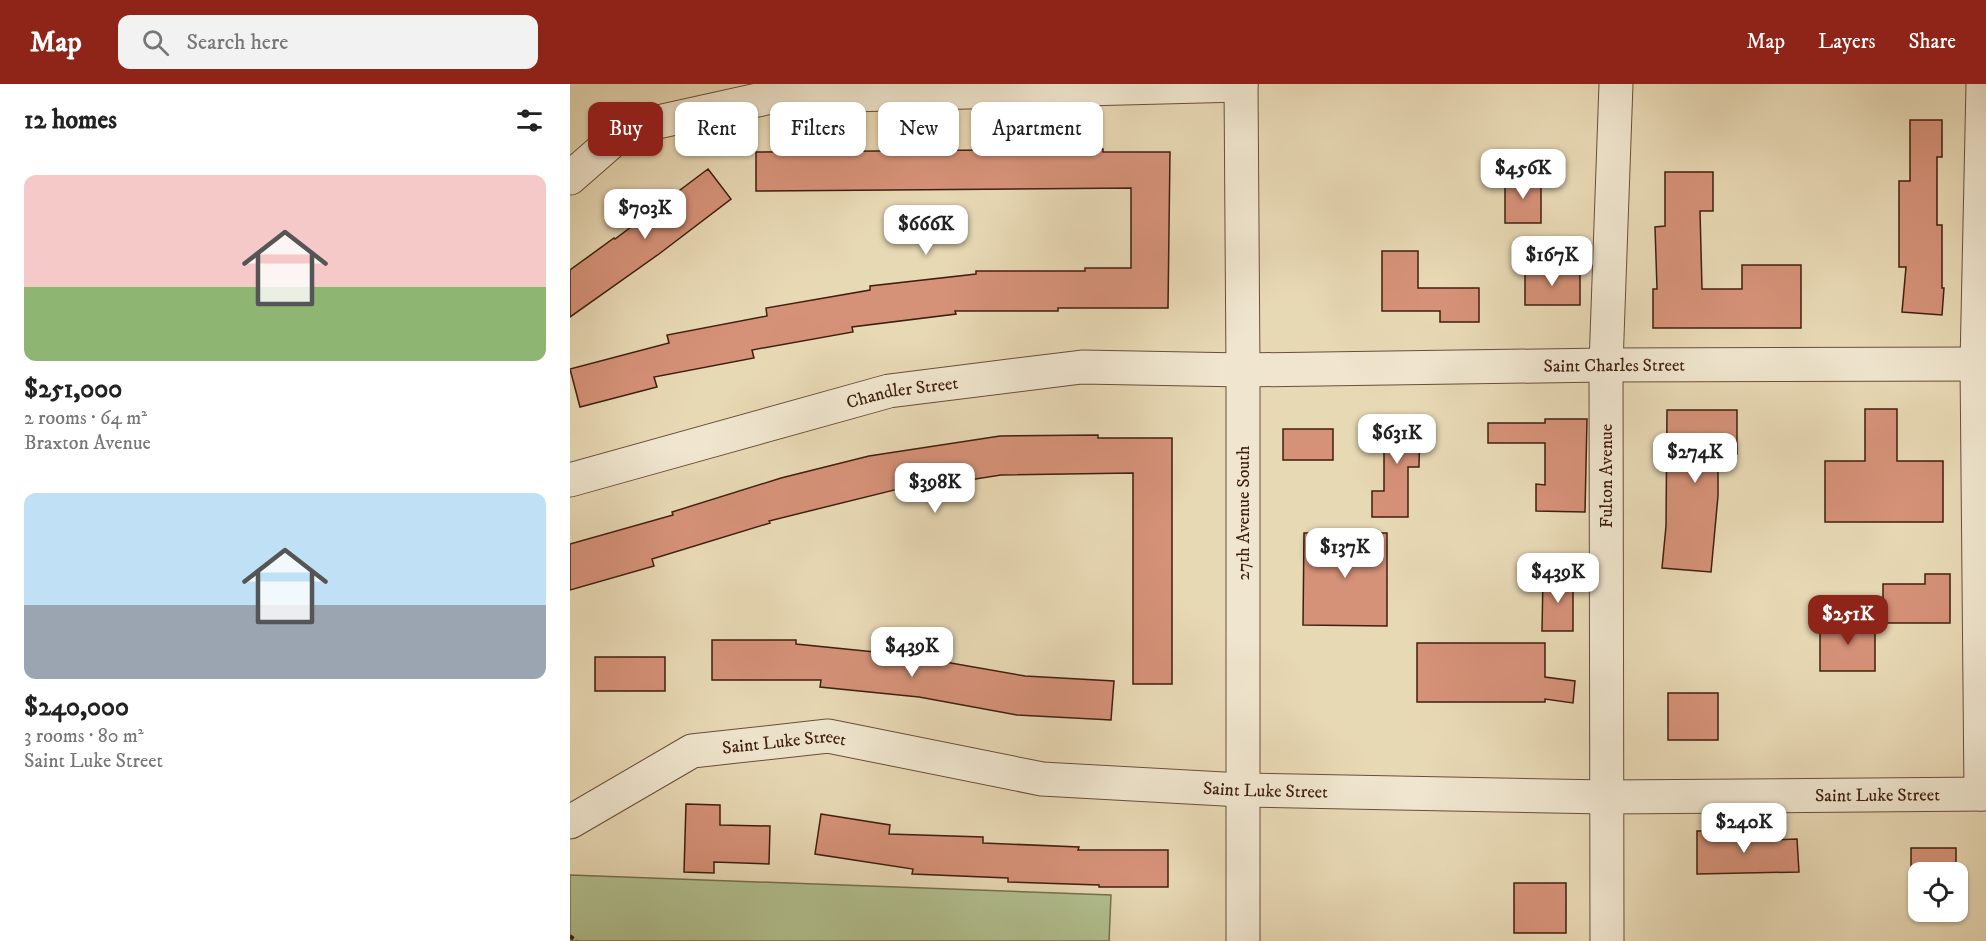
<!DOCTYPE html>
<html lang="en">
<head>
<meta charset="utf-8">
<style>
	body { margin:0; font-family:"IM FELL DW Pica",serif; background:#f2f2f2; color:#222; height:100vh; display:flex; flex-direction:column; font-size:22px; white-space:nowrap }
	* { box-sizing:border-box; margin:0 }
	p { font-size:20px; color:#767676 }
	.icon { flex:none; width:33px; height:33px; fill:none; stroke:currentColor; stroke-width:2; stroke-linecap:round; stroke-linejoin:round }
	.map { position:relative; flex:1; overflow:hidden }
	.details { display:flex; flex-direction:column; background:#fff; width:570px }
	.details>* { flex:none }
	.top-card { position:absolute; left:18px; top:18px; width:570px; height:54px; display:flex; gap:12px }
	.tools { position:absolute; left:1338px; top:778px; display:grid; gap:12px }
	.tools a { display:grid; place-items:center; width:60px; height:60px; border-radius:12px; background:#fff; box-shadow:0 2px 4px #0004; font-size:30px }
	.price { position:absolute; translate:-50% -51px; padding:0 14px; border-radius:12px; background:#fff; color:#222; font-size:20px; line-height:39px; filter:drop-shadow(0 2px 3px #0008) }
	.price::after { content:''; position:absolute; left:50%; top:36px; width:18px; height:14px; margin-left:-9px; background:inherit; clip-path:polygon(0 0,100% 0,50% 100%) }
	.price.active { background:#8f2418; color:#fff }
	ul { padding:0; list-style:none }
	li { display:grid; align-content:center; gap:12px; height:318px; padding:0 24px }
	li span { display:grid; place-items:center; height:186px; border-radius:12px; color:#555 }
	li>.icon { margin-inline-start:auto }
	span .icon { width:108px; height:108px; fill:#fffc; stroke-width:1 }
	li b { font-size:26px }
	h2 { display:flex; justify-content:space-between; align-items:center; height:72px; padding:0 24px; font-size:26px }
	.tag { padding:0 21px; border-radius:12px; background:#fff; box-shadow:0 2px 4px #0004; font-size:21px; line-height:54px }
	.tag.active { background:#8f2418; color:#fff }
	header { display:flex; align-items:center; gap:36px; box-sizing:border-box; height:84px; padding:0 30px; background:#8f2418; color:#fff }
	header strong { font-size:28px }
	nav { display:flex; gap:33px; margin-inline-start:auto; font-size:21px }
	.search { width:420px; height:54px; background:#f2f2f2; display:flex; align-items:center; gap:15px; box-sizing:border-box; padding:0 21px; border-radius:12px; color:#767676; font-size:22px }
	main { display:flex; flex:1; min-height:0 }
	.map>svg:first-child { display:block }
	.green { fill:#b2c090; stroke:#79704f; stroke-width:1.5 }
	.building { fill:#d69279; stroke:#401f0e; stroke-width:1.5 }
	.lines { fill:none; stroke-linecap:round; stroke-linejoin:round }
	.minor-casing { stroke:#6a4e38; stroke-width:35 }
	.path { stroke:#401f0e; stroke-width:4; stroke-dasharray:4.5 3; stroke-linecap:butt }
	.minor { stroke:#f0e6cf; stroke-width:33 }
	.labels { text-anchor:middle; stroke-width:4.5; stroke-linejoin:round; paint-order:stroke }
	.street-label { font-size:18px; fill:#401f0e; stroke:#f0e6cf }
</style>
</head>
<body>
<header>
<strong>Map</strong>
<div class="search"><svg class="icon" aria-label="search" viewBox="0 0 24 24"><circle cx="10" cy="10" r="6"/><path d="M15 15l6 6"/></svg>Search here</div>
<nav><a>Map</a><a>Layers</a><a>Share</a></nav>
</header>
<main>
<section class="details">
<h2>12 homes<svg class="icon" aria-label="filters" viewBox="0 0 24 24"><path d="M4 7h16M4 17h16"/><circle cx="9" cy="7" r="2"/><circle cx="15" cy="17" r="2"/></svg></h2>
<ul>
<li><span style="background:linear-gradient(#f6c9c9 60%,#8fb573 0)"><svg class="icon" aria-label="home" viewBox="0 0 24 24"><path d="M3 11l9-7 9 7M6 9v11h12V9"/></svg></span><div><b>$251,000</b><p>2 rooms · 64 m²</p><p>Braxton Avenue</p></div></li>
<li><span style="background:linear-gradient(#bfe0f5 60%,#9aa5b1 0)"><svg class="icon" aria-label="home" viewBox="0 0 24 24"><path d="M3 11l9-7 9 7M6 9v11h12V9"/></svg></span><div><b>$240,000</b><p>3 rooms · 80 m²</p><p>Saint Luke Street</p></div></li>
</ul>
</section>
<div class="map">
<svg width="1416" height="857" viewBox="0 0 1416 857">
	<rect width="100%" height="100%" fill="#e8d9b5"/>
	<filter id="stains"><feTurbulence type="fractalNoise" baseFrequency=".00333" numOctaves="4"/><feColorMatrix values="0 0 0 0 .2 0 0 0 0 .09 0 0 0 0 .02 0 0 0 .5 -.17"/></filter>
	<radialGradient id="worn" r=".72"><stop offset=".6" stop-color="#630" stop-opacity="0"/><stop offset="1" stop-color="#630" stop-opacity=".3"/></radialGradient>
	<path class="green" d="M 0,791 L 541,811 L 539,857 L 0,857 Z"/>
	<path class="building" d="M 1340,36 L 1372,36 L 1372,73 L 1367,73 L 1367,141 L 1372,141 L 1372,204 L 1374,204 L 1372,231 L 1332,228 L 1336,183 L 1329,183 L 1329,97 L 1340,97 Z
		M 533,65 L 533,68 L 600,68 L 598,224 L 488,224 L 488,227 L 385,227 L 386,230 L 282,243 L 283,248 L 182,266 L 184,274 L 84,293 L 87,303 L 10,323 L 0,285 L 99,259 L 97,251 L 197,232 L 196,224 L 300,206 L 300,202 L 406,190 L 406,187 L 515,187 L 515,184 L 561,184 L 561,104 L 186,107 L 186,68 Z
		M 138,85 L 161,115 L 89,170 L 0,233 L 0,186 L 44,154 L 45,155 Z
		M 1095,88 L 1143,88 L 1143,127 L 1130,127 L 1132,205 L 1172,205 L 1172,181 L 1231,181 L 1231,244 L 1083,244 L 1083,205 L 1087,205 L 1085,143 L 1095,142 Z
		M 935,92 L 971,92 L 971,139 L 935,139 Z
		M 812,167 L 848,167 L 848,204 L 909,204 L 909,238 L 870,238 L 870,227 L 812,227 Z
		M 955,185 L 1010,185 L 1010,221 L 955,221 Z
		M 1295,325 L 1327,325 L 1327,377 L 1373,377 L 1373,438 L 1255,438 L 1255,377 L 1295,377 Z
		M 1097,326 L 1167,326 L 1167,370 L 1148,370 L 1148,412 L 1141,488 L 1092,484 L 1096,442 Z
		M 814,331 L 850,331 L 849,383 L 838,383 L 838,433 L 802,433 L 802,407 L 814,407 Z
		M 975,335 L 1017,335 L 1015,428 L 966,427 L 966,400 L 975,401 L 975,359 L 918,359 L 918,339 L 975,339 Z
		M 713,345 L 763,345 L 763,376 L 713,376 Z
		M 528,351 L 528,354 L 602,354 L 602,600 L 563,600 L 563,389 L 431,391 L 329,407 L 328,405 L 199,437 L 200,439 L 82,475 L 84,482 L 0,506 L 0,460 L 103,431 L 102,428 L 211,394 L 299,372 L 430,352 Z
		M 734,449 L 817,449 L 817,542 L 733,541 Z
		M 1355,490 L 1380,490 L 1380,539 L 1313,539 L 1313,500 L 1355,500 Z
		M 973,492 L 1003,492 L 1003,547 L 972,547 Z
		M 1250,537 L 1305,537 L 1305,587 L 1250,587 Z
		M 142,556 L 226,556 L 226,560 L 335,571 L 455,592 L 544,597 L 541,636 L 447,631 L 349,613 L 250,603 L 251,596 L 142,596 Z
		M 847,559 L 975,559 L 975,593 L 1005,597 L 1003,619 L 975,615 L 975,618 L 847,618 Z
		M 25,573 L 95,573 L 95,607 L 25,607 Z
		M 1098,609 L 1148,609 L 1148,656 L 1098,656 Z
		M 116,720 L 150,721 L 150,741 L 200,742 L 199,780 L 144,778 L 144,789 L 114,788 Z
		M 251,730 L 320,741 L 319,750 L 413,753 L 413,759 L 509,763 L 508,766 L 598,766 L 598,803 L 529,803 L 529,801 L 438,798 L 438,794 L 342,790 L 343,785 L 245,770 Z
		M 1127,747 L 1176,747 L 1176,757 L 1227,755 L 1229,788 L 1127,790 Z
		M 1341,764 L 1386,764 L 1386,789 L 1341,789 Z
		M 944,799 L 996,799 L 996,849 L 944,849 Z"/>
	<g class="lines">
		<g class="minor-casing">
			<g id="minor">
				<path d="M 671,0 L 673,286 L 673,857"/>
				<path d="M 0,94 L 56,45 L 201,13 L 671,1"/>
				<path id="s1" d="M 0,396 L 319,307 L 512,283 L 673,286 L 1036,281 L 1416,280"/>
				<path d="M 1411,710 L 1407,280 L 1413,0"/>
				<path id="s2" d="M 0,738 L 122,667 L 258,652 L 472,695 L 672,706 L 1037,713 L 1416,710"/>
				<path d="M 1037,857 L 1036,281 L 1046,0"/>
			</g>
		</g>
		<path class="path" d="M 0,852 L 6,857"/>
		<use href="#minor" class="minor"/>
	</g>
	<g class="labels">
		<g class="street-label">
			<text dy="6" stroke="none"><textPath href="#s1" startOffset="1058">Saint Charles Street</textPath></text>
			<text dy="6" stroke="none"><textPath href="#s1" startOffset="344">Chandler Street</textPath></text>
			<text transform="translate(1036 392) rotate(-90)" y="6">Fulton Avenue</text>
			<text transform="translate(673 429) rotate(-90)" y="6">27th Avenue South</text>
			<text dy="6" stroke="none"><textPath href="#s2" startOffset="234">Saint Luke Street</textPath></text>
			<text dy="6" stroke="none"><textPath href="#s2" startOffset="720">Saint Luke Street</textPath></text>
			<text dy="6" stroke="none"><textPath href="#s2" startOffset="1332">Saint Luke Street</textPath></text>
		</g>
	</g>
	<rect width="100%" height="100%" filter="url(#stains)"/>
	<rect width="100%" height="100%" fill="url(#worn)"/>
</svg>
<div class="tools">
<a><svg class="icon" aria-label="locate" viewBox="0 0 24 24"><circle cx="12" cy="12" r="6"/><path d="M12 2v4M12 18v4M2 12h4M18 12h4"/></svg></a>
</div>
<b class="price" style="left:953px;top:116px">$456K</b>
<b class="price" style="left:75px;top:156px">$703K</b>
<b class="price" style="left:356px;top:172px">$666K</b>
<b class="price" style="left:982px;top:203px">$167K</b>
<b class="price" style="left:827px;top:381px">$631K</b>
<b class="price" style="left:1125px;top:400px">$274K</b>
<b class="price" style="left:365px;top:430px">$398K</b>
<b class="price" style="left:775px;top:495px">$137K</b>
<b class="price" style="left:988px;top:520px">$439K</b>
<b class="price active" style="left:1278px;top:562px">$251K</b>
<b class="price" style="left:342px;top:594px">$439K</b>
<b class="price" style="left:1174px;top:770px">$240K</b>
<div class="top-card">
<a class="tag active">Buy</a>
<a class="tag">Rent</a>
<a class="tag">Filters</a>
<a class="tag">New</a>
<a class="tag">Apartment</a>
</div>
</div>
</main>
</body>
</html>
